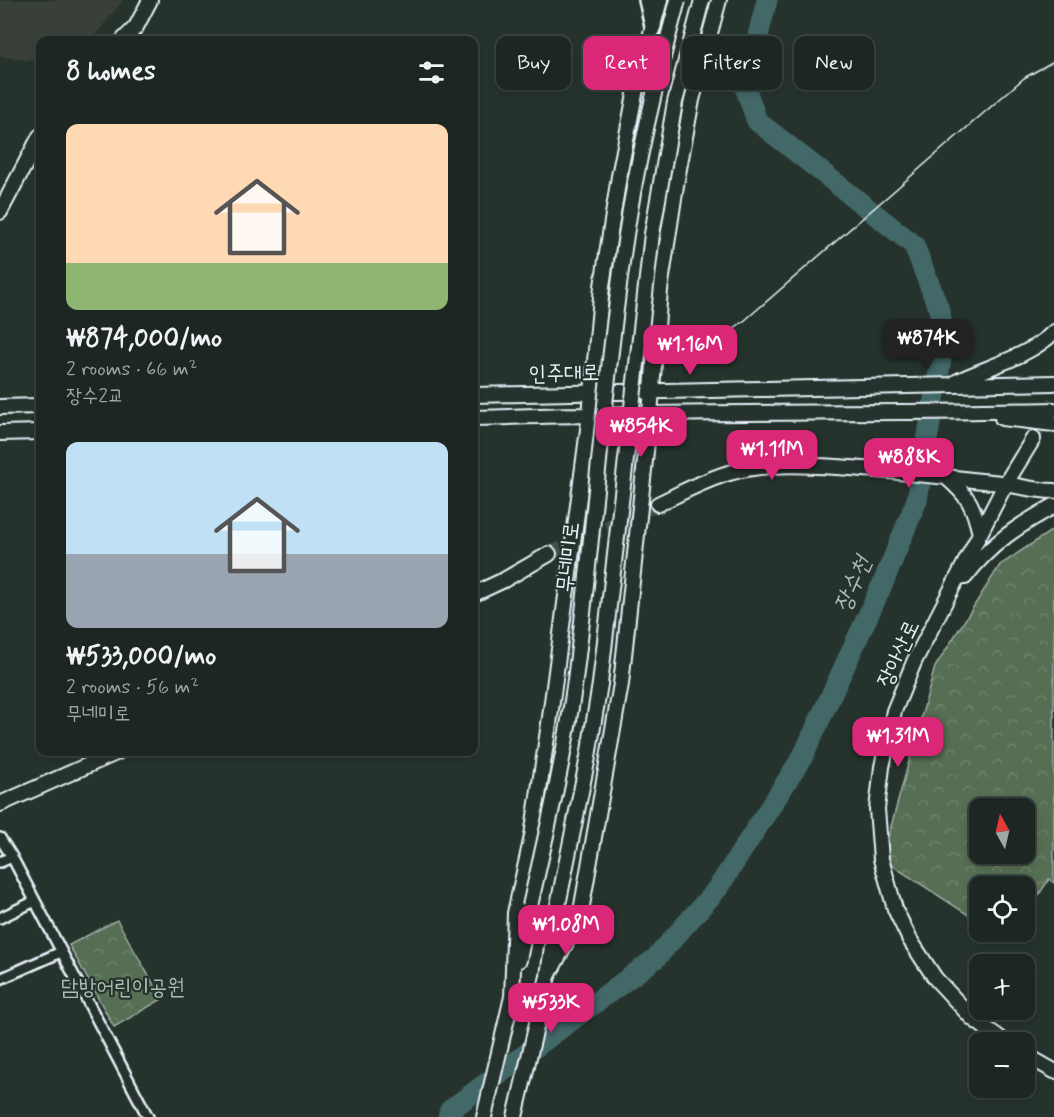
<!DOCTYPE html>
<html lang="en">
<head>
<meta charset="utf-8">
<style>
	body { margin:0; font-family:Mynerve,"Poor Story",sans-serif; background:#29322f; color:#f1f3f6; height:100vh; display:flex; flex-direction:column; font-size:22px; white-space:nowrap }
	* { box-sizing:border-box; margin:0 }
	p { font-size:20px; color:#a0a5a5 }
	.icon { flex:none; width:33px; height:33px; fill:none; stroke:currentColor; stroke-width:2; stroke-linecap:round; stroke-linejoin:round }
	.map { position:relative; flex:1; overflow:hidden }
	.sheet { position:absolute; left:36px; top:36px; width:442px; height:720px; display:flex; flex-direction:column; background:#1c2622; border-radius:12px; box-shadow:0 3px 9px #0003,0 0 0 2px #3a4340 }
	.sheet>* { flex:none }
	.hud { position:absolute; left:496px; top:36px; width:466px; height:54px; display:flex; gap:12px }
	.needle { width:39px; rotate:352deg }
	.tools { position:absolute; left:969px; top:798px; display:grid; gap:12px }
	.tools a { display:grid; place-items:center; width:66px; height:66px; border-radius:12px; background:#1c2622; box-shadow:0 3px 9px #0003,0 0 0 2px #3a4340; font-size:30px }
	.price { position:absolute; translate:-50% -51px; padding:0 14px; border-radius:12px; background:#db2777; color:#fff; font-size:20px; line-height:39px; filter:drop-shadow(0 2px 3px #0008) }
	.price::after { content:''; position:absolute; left:50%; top:36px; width:18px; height:14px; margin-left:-9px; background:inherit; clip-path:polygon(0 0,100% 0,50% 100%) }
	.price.active { background:#222; color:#fff }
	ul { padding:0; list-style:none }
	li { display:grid; align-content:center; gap:12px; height:318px; padding:0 30px }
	li span { display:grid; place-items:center; height:186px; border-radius:12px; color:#555 }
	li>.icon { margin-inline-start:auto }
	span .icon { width:108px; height:108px; fill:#fffc; stroke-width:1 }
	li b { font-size:26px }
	h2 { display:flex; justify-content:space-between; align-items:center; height:72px; padding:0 30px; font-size:26px }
	.tag { padding:0 21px; border-radius:12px; background:#1c2622; box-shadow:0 3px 9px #0003,0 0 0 2px #3a4340; font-size:21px; line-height:54px }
	.tag.active { background:#db2777; color:#fff }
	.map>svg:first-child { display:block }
	.built { fill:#394037 }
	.forest { fill:url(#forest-crowns); stroke:#a0b0a6; stroke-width:1.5; fill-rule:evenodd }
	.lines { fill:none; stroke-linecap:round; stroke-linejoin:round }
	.river { stroke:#436867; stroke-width:21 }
	.secondary-tunnel { stroke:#43504b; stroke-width:14; stroke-dasharray:14 7; stroke-linecap:butt }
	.street-casing { stroke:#e8f1f8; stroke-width:14 }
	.secondary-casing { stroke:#e8f1f8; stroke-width:18 }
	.primary-casing { stroke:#e8f1f8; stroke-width:20 }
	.street { stroke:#26332d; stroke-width:9 }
	.secondary { stroke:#26332d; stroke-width:14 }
	.primary { stroke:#26332d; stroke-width:15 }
	.tram { stroke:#e8f1f8; stroke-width:1.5 }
	.secondary-bridge-casing { stroke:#e8f1f8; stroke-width:18; stroke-linecap:butt }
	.secondary-bridge { stroke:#26332d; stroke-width:14 }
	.labels { text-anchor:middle; stroke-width:4.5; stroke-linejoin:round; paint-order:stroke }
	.street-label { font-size:22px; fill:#e8f1f8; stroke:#26332d }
	.park-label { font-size:22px; fill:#aebdb6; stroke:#26332d }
	.water-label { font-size:24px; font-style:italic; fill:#a6babe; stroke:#26332d }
</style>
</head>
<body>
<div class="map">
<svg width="1054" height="1117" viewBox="0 0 1054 1117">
	<defs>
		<pattern id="forest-crowns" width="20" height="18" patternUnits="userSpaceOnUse" patternTransform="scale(1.5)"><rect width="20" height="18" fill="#576e53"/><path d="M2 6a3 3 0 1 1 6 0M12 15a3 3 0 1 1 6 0" fill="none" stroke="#6f836c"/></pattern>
	</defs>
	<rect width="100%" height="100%" fill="#26332d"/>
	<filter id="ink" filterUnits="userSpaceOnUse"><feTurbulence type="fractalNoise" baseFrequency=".0167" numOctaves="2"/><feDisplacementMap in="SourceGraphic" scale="12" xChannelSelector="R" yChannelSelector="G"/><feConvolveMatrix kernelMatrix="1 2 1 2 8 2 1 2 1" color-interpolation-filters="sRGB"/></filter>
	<g filter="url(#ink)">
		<path class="built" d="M 0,0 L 123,0 L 91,40 L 40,40 L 40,62 L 0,56 Z"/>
		<path class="forest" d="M 1054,529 L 1054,883 L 1049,879 L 1025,916 L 1024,886 L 980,886 L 979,922 L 882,859 L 935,667 L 1000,565 ZM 980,808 L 1024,808 L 1024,854 L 980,854 Z
			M 117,920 L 162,999 L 114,1027 L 69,945 Z"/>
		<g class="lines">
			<path class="river" d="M 448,1117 L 450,1110 L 656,958 L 718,888 L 803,756 L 883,583 L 917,500 L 944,341 L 940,312 L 914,245 L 757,121 L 745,87 L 767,0"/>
			<path class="secondary-tunnel" d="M 1033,439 L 1054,401
				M 549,554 L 658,504"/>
			<g class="street-casing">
				<path id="street" d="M 0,838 L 12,857 L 148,1117
					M 0,862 L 12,857
					M 0,918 L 35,901
					M 0,979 L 61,952"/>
			</g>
			<g class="secondary-casing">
				<path id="secondary" d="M 123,40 L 136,27 L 150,0
					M 0,212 L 40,136
					M 956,382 C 989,366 1027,358 1054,332
					M 474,395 L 1054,383
					M 0,407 L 40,406
					M 474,418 C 667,411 861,414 1054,410
					M 1002,418 L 1054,424
					M 0,433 L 40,432
					M 946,477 C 969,497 973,504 980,534
					M 658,504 C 681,493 704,480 729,473 C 769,462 809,465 851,468 C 898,471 944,477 991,482 C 1013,484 1033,491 1054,491
					M 965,577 C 990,544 1019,525 1054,506
					M 474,594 L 504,580 L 549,554
					M 0,804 L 118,752
					M 519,960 L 530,906
					M 548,976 L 580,917 L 621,684 L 650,414 L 660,290 L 677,179 L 692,100 L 719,0
					M 512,997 L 515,913 L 532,836 L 550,717 L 590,414 L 602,286 L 619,176 L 636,89 L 660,0
					M 1005,1042 L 972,1018 L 935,978 L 910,940 L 895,909 L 881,859 L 877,809 L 882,767 L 894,711 L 914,662 L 1006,483 L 1033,439
					M 1024,1054 L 1054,1071
					M 484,1117 L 514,988
					M 515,1117 L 548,976 L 557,910"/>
			</g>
			<g class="primary-casing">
				<path id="primary" d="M 647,0 L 653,26"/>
			</g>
			<use href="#street" class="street"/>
			<use href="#secondary" class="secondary"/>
			<use href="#primary" class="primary"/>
			<path class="tram" d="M 701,351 L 744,321 L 1024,78 L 1054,61"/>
			<g class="secondary-bridge-casing">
				<path id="secondary-bridge" d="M 530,906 C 547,831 565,756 575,680 C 594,532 604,382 626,235 C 638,155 657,77 678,0
					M 557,910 L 588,757 L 600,684 L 652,234 L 675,102 L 702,0"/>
			</g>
			<use href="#secondary-bridge" class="secondary-bridge"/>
		</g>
	</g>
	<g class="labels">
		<g class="street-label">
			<text transform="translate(564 372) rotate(-1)" y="8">인주대로</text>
			<text transform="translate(567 557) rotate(-84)" y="8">무네미로</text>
			<text transform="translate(897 653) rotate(-65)" y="8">장아산로</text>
		</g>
		<g class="park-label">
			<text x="123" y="994">담방어린이공원</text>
		</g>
		<g class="water-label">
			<text transform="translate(852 584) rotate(-66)" y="8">장수천</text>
		</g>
	</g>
</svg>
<div class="tools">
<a><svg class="needle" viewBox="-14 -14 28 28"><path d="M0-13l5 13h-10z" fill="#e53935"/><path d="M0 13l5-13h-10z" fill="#a0a5a5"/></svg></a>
<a><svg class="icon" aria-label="locate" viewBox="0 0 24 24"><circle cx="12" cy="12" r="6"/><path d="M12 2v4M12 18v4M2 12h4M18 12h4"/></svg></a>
<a>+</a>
<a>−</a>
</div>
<b class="price active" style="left:928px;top:370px">₩874K</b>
<b class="price" style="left:690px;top:376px">₩1.16M</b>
<b class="price" style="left:641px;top:458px">₩854K</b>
<b class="price" style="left:772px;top:481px">₩1.11M</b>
<b class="price" style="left:909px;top:489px">₩888K</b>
<b class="price" style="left:898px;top:768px">₩1.31M</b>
<b class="price" style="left:566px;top:956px">₩1.08M</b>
<b class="price" style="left:551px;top:1034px">₩533K</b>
<div class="hud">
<a class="tag">Buy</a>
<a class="tag active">Rent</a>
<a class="tag">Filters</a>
<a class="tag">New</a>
</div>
<section class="sheet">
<h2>8 homes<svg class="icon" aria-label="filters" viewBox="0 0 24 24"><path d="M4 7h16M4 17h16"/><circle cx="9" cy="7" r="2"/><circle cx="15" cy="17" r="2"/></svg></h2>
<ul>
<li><span style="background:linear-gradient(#ffd9b3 75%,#8fb573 0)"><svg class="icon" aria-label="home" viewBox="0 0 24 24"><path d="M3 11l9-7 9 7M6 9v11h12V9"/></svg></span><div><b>₩874,000/mo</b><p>2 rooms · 66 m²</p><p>장수2교</p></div></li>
<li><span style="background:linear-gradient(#bfe0f5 60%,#9aa5b1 0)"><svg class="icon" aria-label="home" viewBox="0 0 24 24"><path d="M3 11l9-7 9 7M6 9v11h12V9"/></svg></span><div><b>₩533,000/mo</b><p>2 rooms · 56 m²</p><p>무네미로</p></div></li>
</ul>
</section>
</div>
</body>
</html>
